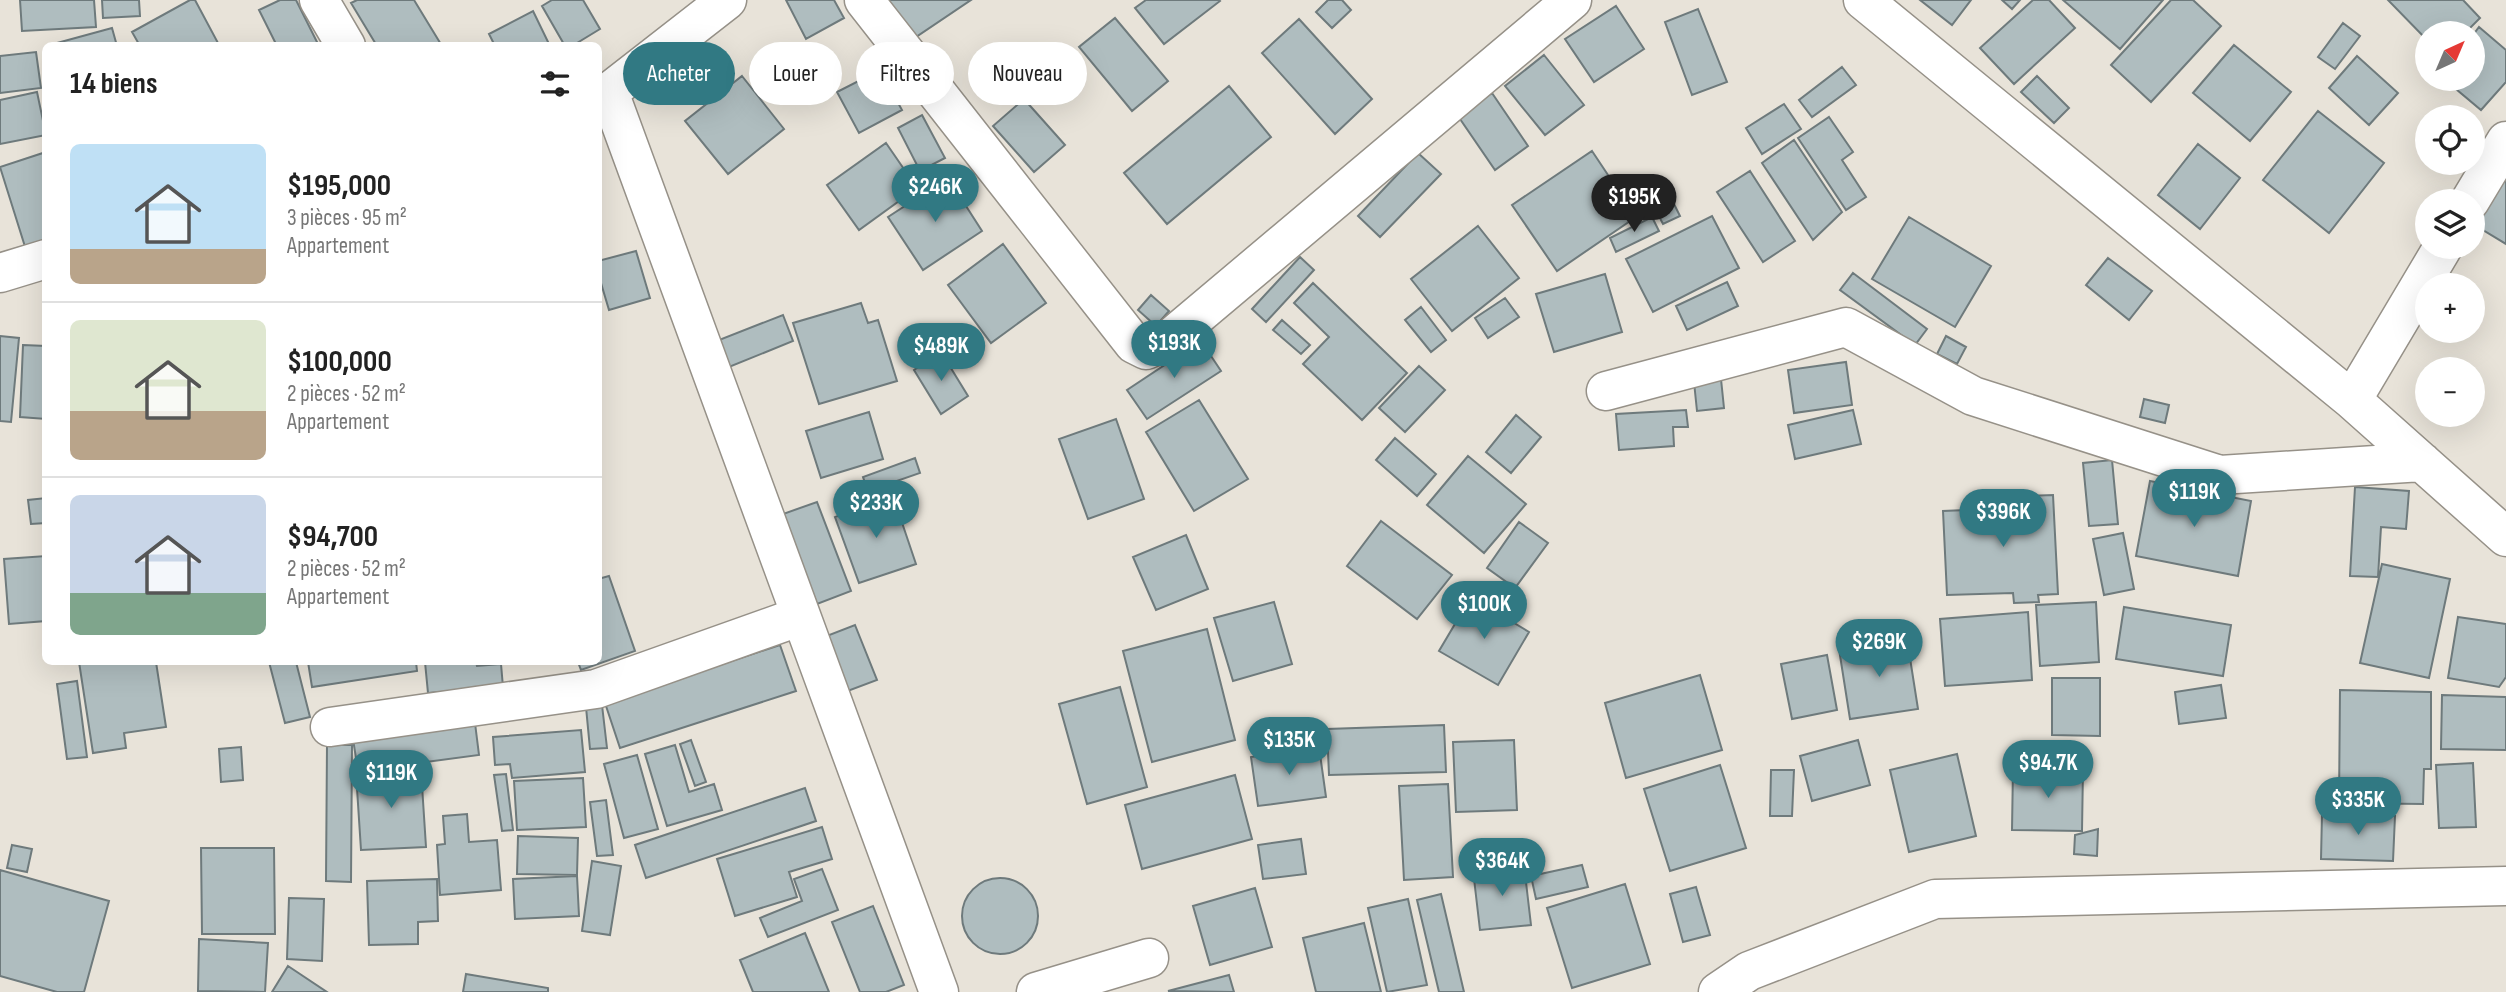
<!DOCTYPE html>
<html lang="fr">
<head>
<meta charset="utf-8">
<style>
	body { margin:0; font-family:"Sofia Sans Condensed",sans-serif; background:#f2f2f2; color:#222; height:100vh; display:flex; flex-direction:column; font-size:26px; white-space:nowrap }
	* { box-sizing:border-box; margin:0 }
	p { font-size:23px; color:#767676 }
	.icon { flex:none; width:38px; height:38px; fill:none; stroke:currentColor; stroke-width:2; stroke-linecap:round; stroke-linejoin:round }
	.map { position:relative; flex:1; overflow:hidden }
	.drawer { position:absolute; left:42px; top:42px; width:560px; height:623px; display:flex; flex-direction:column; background:#fff; border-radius:10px; box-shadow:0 7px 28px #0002 }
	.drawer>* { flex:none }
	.banner { position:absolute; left:623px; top:42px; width:665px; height:63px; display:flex; gap:14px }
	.needle { width:46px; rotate:44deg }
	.buttons { position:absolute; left:2415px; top:21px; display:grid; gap:14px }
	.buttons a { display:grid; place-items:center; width:70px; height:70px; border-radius:50%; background:#fff; box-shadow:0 7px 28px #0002; font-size:35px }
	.price { position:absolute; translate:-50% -60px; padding:0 16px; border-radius:24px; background:#317983; color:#fff; font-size:23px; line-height:46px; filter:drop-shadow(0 2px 4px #0008) }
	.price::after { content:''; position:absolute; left:50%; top:42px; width:21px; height:16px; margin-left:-10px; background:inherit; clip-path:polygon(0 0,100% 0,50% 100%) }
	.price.active { background:#222; color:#fff }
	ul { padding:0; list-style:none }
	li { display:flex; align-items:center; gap:21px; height:175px; padding:0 28px }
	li+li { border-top:2px solid #e0e0e0 }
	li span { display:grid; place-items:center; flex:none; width:196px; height:140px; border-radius:10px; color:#555 }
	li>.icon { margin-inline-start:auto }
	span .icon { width:84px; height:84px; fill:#fffc; stroke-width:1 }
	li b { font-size:30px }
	h2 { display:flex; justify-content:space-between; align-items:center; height:84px; padding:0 28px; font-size:30px }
	.chip { padding:0 24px; border-radius:32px; background:#fff; box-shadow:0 7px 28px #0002; font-size:24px; line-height:63px }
	.chip.active { background:#317983; color:#fff }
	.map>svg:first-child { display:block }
	.building { fill:#afbdbf; stroke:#6e7a7c; stroke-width:2 }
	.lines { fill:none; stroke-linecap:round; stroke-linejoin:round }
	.minor-casing { stroke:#969188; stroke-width:41 }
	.minor { stroke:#fff; stroke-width:38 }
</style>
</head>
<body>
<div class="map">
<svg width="2506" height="992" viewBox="0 0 2506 992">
	<rect width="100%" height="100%" fill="#e8e3d9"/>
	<path class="building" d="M 20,0 L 94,0 L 96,27 L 22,31 Z
		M 102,0 L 139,0 L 140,16 L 103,18 Z
		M 190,0 L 195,0 L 218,43 L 212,46 L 140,46 L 132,32 Z
		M 280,0 L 296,0 L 319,46 L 277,46 L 259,10 Z
		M 357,0 L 414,0 L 442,46 L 377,46 L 351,3 Z
		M 552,0 L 583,0 L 600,29 L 572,46 L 565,46 L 542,6 Z
		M 786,0 L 834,0 L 844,18 L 806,39 Z
		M 883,0 L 971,0 L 910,41 Z
		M 1146,0 L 1219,0 L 1220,1 L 1164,44 L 1135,8 Z
		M 1328,0 L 1342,0 L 1351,10 L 1332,28 L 1316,12 Z
		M 1920,0 L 1971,0 L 1952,25 Z
		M 2002,0 L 2020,0 L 2012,9 Z
		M 2033,0 L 2049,0 L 2075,28 L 2014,84 L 1980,48 Z
		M 2063,0 L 2163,0 L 2120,49 Z
		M 2171,0 L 2193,0 L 2221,26 L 2151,102 L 2111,65 Z
		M 2388,0 L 2463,0 L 2480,18 L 2465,33 L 2427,33 L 2427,40 Z
		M 1616,6 L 1644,49 L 1594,82 L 1565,39 Z
		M 1698,9 L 1727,82 L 1692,95 L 1665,22 Z
		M 533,11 L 550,46 L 495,46 L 489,34 Z
		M 1115,18 L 1168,81 L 1132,111 L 1079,47 Z
		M 1299,19 L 1372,99 L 1335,134 L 1262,53 Z
		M 2343,23 L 2360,36 L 2335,69 L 2318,57 Z
		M 2479,27 L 2506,50 L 2506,82 L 2481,110 L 2444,79 L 2473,79 L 2473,35 Z
		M 112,28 L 117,46 L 46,46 Z
		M 2234,45 L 2291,92 L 2250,141 L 2193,93 Z
		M 36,52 L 41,88 L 0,93 L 0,56 Z
		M 1544,55 L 1584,105 L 1545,135 L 1505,86 Z
		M 2357,56 L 2398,93 L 2369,125 L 2329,88 Z
		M 1842,67 L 1856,85 L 1812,117 L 1799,100 Z
		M 880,70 L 902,110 L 859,133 L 837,92 Z
		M 742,76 L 784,129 L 728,174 L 685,121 Z
		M 2037,76 L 2069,108 L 2054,123 L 2021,92 Z
		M 1229,86 L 1271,137 L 1167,224 L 1124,173 Z
		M 37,92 L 46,135 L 0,144 L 0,100 Z
		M 1492,93 L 1528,146 L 1495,170 L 1458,116 Z
		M 1024,99 L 1065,145 L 1034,172 L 993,126 Z
		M 1784,104 L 1801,129 L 1762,154 L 1746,128 Z
		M 2318,111 L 2384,163 L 2329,233 L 2263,180 Z
		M 922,115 L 945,158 L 920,171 L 898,128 Z
		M 1829,117 L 1853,152 L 1842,160 L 1866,197 L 1846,210 L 1798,138 Z
		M 1794,140 L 1842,212 L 1813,240 L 1762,163 Z
		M 886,143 L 917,188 L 859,230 L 827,185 Z
		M 2198,144 L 2240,178 L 2200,229 L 2158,195 Z
		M 1592,151 L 1636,217 L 1557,271 L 1512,205 Z
		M 46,152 L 46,247 L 27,253 L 0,167 Z
		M 1418,153 L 1441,174 L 1380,237 L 1358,216 Z
		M 2506,160 L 2506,244 L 2473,224 L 2473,211 Z
		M 1750,171 L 1795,241 L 1763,262 L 1717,192 Z
		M 948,178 L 982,231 L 923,270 L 888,217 Z
		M 1670,196 L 1680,216 L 1663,224 L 1653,205 Z
		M 1712,216 L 1739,268 L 1653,312 L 1626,259 Z
		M 1652,217 L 1659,231 L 1616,252 L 1610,238 Z
		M 1909,217 L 1991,266 L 1955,327 L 1872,279 Z
		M 1478,226 L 1519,278 L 1452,331 L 1411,279 Z
		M 1003,244 L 1046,303 L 991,343 L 948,285 Z
		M 636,251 L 650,298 L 609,310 L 598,273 L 598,261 Z
		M 1300,257 L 1314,270 L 1266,322 L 1252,309 Z
		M 2108,258 L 2152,291 L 2129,320 L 2086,285 Z
		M 1853,273 L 1927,329 L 1915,345 L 1840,290 Z
		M 1605,274 L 1622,332 L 1554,352 L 1536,294 Z
		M 1727,282 L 1738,306 L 1687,330 L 1676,306 Z
		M 1313,283 L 1407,373 L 1362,420 L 1303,364 L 1329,337 L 1294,303 Z
		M 1151,295 L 1169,311 L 1156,326 L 1138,310 Z
		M 1505,298 L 1519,317 L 1488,338 L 1475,318 Z
		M 861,303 L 868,323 L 878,320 L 897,381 L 819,404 L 793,323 Z
		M 1421,307 L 1446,340 L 1431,352 L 1405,320 Z
		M 783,315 L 793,341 L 729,367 L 719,340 Z
		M 1282,320 L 1310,345 L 1301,354 L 1273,330 Z
		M 0,336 L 19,338 L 11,422 L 0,421 Z
		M 1946,336 L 1966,347 L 1957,364 L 1937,354 Z
		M 1201,341 L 1221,371 L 1147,419 L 1127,390 Z
		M 23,345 L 46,346 L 46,419 L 20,417 Z
		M 941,352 L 968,396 L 941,414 L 914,370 Z
		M 1846,362 L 1852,405 L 1794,413 L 1788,370 Z
		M 1419,366 L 1445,390 L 1405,432 L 1379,408 Z
		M 1721,379 L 1724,408 L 1697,411 L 1694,382 Z
		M 2144,399 L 2169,405 L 2165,423 L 2140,417 Z
		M 1199,400 L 1248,479 L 1194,511 L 1146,432 Z
		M 1686,410 L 1688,427 L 1673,427 L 1674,446 L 1619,450 L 1616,414 Z
		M 1853,410 L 1861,444 L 1795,459 L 1788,425 Z
		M 869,412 L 883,459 L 821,478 L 806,431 Z
		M 1516,415 L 1541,437 L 1511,473 L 1486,452 Z
		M 1116,419 L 1144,499 L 1088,519 L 1059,439 Z
		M 1395,438 L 1436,474 L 1417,496 L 1376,460 Z
		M 1468,456 L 1526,504 L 1484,553 L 1427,505 Z
		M 915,458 L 920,473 L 868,491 L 863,477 Z
		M 2112,460 L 2118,524 L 2089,526 L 2083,463 Z
		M 2150,481 L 2251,501 L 2238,576 L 2136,556 Z
		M 2355,487 L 2409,491 L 2406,529 L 2381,527 L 2378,577 L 2350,576 Z
		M 2053,495 L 2058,594 L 2038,595 L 2039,602 L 2014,603 L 2013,593 L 1947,595 L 1943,511 L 1991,509 L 1997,497 Z
		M 893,496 L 916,564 L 859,583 L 835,517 Z
		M 46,498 L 46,523 L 31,524 L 28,500 Z
		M 817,502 L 851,591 L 817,604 L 783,514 Z
		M 1381,521 L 1452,575 L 1417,619 L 1347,566 Z
		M 1519,522 L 1548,543 L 1515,588 L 1487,568 Z
		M 2123,533 L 2134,589 L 2104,595 L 2093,539 Z
		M 1186,535 L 1208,589 L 1156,610 L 1133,557 Z
		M 46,556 L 46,621 L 9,624 L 4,559 Z
		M 2382,564 L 2450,579 L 2429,678 L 2360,663 Z
		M 609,576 L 635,651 L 581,670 L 578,662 L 598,662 L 598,579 Z
		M 1471,597 L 1529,632 L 1498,685 L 1439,651 Z
		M 1274,602 L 1292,664 L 1233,681 L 1214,618 Z
		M 2096,602 L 2099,662 L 2040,666 L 2036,605 Z
		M 2124,607 L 2231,625 L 2223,676 L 2116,659 Z
		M 2028,612 L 2032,680 L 1945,686 L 1940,619 Z
		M 2458,617 L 2506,624 L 2506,677 L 2499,687 L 2448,678 Z
		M 855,625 L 877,680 L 845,692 L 824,637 Z
		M 1207,629 L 1235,740 L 1152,762 L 1123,651 Z
		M 1907,639 L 1918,709 L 1850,719 L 1839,649 Z
		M 780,645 L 796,691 L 620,748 L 605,703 Z
		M 1827,655 L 1837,710 L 1792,719 L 1781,664 Z
		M 79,662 L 156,662 L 166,727 L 124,733 L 126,748 L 93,753 Z
		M 269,662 L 296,662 L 310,717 L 285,723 Z
		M 308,662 L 416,662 L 417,671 L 312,687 Z
		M 425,662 L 476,662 L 477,666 L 501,664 L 503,687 L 428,693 Z
		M 1700,675 L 1722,750 L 1626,778 L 1605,703 Z
		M 2052,678 L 2100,678 L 2100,736 L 2052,735 Z
		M 77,681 L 87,757 L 67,759 L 57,684 Z
		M 2221,685 L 2226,718 L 2179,724 L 2175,692 Z
		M 1120,687 L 1147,787 L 1087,804 L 1059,704 Z
		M 2340,690 L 2431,692 L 2431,769 L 2424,769 L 2423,804 L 2339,803 Z
		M 2442,695 L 2506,697 L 2506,750 L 2441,749 Z
		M 602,705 L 607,748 L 590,749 L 586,707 Z
		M 475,723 L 479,755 L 358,771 L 353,739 Z
		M 1444,725 L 1446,772 L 1329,775 L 1327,729 Z
		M 581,730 L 585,772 L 512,778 L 510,764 L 495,765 L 493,737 Z
		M 691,740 L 706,782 L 695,786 L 680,744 Z
		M 1514,740 L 1517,810 L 1456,812 L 1453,742 Z
		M 1858,740 L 1870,785 L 1812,801 L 1800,756 Z
		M 327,745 L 352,745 L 351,882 L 326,881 Z
		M 675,745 L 689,792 L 714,784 L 722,810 L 667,826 L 645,754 Z
		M 241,747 L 243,780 L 221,782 L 219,749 Z
		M 1319,747 L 1326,797 L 1258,806 L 1251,757 Z
		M 1957,754 L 1976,836 L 1909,852 L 1890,770 Z
		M 637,755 L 658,829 L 624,838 L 604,764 Z
		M 2473,763 L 2476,827 L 2439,828 L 2436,765 Z
		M 1720,765 L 1746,848 L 1670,871 L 1644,789 Z
		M 2013,768 L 2083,769 L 2082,831 L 2012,830 Z
		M 421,770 L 426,847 L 361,850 L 356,773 Z
		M 1771,770 L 1794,770 L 1792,816 L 1770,816 Z
		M 506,774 L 513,830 L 502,831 L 494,775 Z
		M 1235,775 L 1252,839 L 1142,869 L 1125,805 Z
		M 583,778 L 586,827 L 517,830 L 514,781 Z
		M 1448,784 L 1453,877 L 1404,880 L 1399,786 Z
		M 805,788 L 816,821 L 646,878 L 635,845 Z
		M 606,800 L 613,855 L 597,856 L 590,802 Z
		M 467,814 L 469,842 L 497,840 L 501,890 L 440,895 L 437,845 L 445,844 L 443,816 Z
		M 2322,814 L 2395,816 L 2393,861 L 2321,859 Z
		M 822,827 L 832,859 L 789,872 L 797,897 L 735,916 L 717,859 Z
		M 2098,829 L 2097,856 L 2074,854 L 2075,835 Z
		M 518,836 L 578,838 L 577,875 L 517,874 Z
		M 1301,839 L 1306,874 L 1263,879 L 1258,845 Z
		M 12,845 L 32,849 L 27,872 L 7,868 Z
		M 201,848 L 274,848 L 275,934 L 202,934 Z
		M 592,861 L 621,866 L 610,935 L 582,931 Z
		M 1524,865 L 1531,925 L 1480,930 L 1473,870 Z
		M 1582,865 L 1588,887 L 1536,899 L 1531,876 Z
		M 822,869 L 838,910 L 768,937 L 760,918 L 802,901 L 794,879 Z
		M 0,870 L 109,901 L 84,992 L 57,992 L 0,976 Z
		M 577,876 L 579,916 L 515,919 L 513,879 Z
		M962 916a38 38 0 1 1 76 0a38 38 0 1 1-76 0Z
		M 437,879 L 438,921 L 418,922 L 418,944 L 369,945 L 367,881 Z
		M 1625,884 L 1650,964 L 1572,988 L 1547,908 Z
		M 1696,887 L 1710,935 L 1683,942 L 1670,894 Z
		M 1255,888 L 1272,947 L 1210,965 L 1193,906 Z
		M 1441,894 L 1464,992 L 1439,992 L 1417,900 Z
		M 289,898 L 324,899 L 322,961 L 287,959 Z
		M 1408,899 L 1427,985 L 1387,992 L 1368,908 Z
		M 873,906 L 904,985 L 886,992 L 860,992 L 832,922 Z
		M 1364,923 L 1381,992 L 1316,992 L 1303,938 Z
		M 805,933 L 829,992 L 753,992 L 740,960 Z
		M 199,939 L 268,943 L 265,992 L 198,991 Z
		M 288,966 L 327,992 L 272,992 Z
		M 466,974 L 548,988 L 548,992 L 463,992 Z
		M 1229,975 L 1234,992 L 1168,991 Z"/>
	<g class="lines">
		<g class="minor-casing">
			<path id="minor" d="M 319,0 L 346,46
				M 864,0 L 1134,344 L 1146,350 L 1167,341 L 1572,0
				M 1863,0 L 2352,400 L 2506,537
				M 609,92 L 939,992
				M 598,95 L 609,92 L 727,0
				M 2470,201 L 2506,141
				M 0,273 L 46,259
				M 1606,391 L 1846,327 L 1973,396 L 2220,475 L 2422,462
				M 2352,400 L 2443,247
				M 330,727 L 596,689 L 801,616
				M 1036,992 L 1149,958
				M 1718,992 L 1749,971 L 1935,899 L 2506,886"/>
		</g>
		<use href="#minor" class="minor"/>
	</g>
</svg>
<div class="buttons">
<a><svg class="needle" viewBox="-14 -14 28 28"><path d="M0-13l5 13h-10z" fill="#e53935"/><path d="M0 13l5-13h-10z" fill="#767676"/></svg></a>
<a><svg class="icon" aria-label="locate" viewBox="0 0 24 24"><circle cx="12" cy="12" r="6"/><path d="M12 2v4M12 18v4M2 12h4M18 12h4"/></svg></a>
<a><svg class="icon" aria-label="layers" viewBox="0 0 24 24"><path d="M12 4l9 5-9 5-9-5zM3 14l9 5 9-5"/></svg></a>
<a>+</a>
<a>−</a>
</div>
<b class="price" style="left:935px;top:224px">$246K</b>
<b class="price active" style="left:1634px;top:234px">$195K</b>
<b class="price" style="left:1174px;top:380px">$193K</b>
<b class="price" style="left:941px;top:383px">$489K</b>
<b class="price" style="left:2194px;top:529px">$119K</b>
<b class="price" style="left:876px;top:540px">$233K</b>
<b class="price" style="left:2003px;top:549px">$396K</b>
<b class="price" style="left:1484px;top:641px">$100K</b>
<b class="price" style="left:1879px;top:679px">$269K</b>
<b class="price" style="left:1289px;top:777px">$135K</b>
<b class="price" style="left:2048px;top:800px">$94.7K</b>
<b class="price" style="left:391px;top:810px">$119K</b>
<b class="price" style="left:2358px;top:837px">$335K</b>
<b class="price" style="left:1502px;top:898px">$364K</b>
<div class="banner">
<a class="chip active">Acheter</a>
<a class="chip">Louer</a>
<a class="chip">Filtres</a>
<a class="chip">Nouveau</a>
</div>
<section class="drawer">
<h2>14 biens<svg class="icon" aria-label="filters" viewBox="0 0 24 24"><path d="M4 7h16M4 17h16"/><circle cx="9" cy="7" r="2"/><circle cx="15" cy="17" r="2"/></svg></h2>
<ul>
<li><span style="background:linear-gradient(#bfe0f5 75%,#b9a48a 0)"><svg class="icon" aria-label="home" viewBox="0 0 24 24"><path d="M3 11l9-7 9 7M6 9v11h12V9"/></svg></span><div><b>$195,000</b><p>3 pièces · 95 m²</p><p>Appartement</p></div></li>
<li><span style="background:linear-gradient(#dfe7d0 65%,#b9a48a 0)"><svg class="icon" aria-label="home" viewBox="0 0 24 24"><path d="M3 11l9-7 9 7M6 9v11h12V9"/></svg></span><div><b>$100,000</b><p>2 pièces · 52 m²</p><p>Appartement</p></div></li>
<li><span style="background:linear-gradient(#c9d6e8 70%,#7fa58c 0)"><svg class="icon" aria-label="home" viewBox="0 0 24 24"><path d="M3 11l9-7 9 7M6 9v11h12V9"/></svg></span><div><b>$94,700</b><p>2 pièces · 52 m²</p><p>Appartement</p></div></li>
</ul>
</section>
</div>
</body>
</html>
